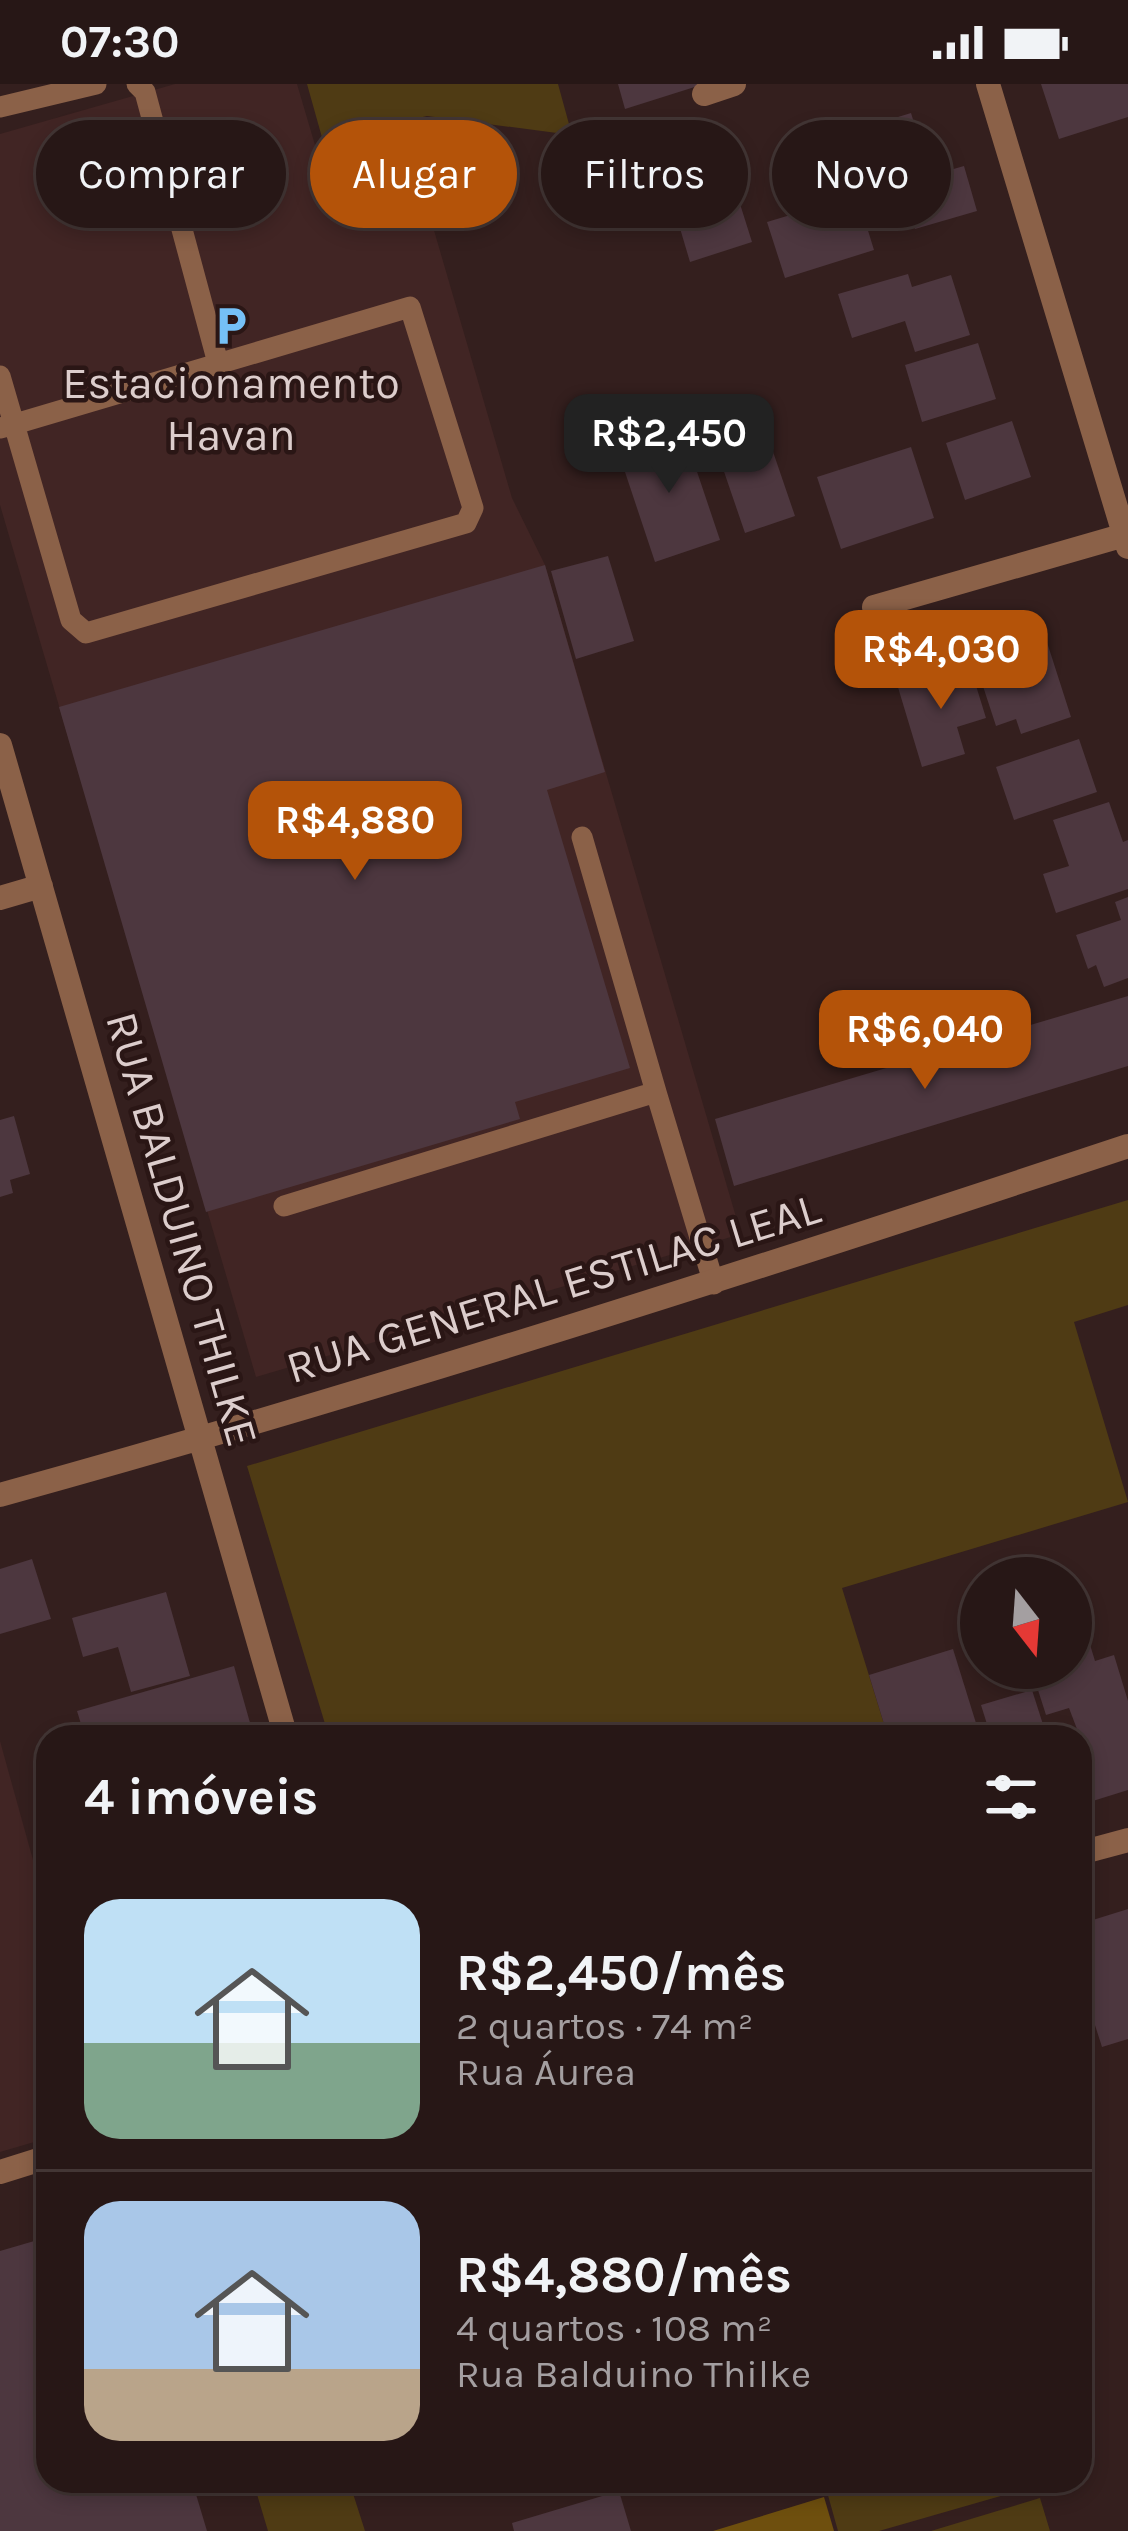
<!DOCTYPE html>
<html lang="pt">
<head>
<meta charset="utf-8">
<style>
	body { margin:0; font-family:Karla,sans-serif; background:#2f201f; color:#f1f3f6; height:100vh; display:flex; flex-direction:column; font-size:45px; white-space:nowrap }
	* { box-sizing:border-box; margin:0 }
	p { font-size:39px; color:#a49fa1 }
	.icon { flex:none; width:66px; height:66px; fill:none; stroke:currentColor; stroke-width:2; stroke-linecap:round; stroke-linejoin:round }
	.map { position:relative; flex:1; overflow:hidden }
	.details { position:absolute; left:36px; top:1641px; width:1056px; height:768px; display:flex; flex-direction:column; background:#271716; border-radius:36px; box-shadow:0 6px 18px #0003,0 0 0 3px #433635 }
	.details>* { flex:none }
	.top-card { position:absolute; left:36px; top:36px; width:1056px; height:108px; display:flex; gap:24px }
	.needle { width:78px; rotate:163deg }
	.controls { position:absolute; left:960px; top:1473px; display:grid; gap:24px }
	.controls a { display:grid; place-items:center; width:132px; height:132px; border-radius:50%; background:#271716; box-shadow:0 6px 18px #0003,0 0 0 3px #433635; font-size:60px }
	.price { position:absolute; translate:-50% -102px; padding:0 27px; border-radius:24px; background:#b45309; color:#fff; font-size:39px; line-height:78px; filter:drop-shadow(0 3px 6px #0008) }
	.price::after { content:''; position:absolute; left:50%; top:72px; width:36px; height:27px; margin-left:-18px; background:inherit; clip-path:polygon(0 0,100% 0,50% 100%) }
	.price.on { background:#222; color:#fff }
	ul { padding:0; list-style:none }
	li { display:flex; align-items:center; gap:36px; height:300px; padding:0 48px }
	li+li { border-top:3px solid #433635 }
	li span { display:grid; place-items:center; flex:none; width:336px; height:240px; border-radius:36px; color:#555 }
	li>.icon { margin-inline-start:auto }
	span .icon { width:144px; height:144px; fill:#fffc; stroke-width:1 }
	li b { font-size:51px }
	h2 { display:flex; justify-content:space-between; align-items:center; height:144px; padding:0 48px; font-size:51px }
	.tag { padding:0 42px; border-radius:54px; background:#271716; box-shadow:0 6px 18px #0003,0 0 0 3px #433635; font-size:42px; line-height:108px }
	.tag.on { background:#b45309; color:#fff }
	.status { display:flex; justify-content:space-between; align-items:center; height:84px; padding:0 60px; background:#271716; direction:ltr }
	.status svg { height:33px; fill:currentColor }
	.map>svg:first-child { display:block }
	.built { fill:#412524 }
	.green { fill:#4f3b14 }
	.forest { fill:#6e4f0e }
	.building { fill:#4d373f }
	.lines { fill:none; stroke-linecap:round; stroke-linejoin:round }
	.lane { stroke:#8b6148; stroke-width:21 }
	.street { stroke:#8b6148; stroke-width:24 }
	.labels { text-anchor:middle; stroke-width:9; stroke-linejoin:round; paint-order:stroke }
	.poi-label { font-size:45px; fill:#dccdcc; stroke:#2a1615 }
	.street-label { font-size:45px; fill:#dccdcc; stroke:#2a1615 }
</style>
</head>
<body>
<div class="status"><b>07:30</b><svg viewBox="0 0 49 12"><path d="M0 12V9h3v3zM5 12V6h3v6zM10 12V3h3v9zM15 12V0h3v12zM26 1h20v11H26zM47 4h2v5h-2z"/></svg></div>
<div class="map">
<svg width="1128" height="2447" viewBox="0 0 1128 2447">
	<rect width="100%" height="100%" fill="#341f1e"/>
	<path class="built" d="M 175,0 L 297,0 L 330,112 L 417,88 L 512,414 L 545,481 L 741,1150 L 256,1293 L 0,421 L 0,50 Z
		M 0,1657 L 48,1830 L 48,2054 L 0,2068 Z"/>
	<path class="green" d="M 307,0 L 558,0 L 572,51 L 427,32 L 323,57 Z
		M 1128,1116 L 1128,1221 L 1074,1238 L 1128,1418 L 842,1504 L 888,1653 L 329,1653 L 247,1382 Z
		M 253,2397 L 349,2397 L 365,2447 L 268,2447 Z
		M 824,2397 L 1045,2397 L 1046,2399 L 879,2447 L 838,2447 Z
		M 1040,2414 L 1050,2447 L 931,2447 Z"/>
	<path class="forest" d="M 824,2413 L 834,2447 L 713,2447 Z"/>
	<path class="building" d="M 618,0 L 701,0 L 701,1 L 625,25 Z
		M 1041,0 L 1128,0 L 1128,33 L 1059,55 Z
		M 911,29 L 927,81 L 823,113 L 807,61 Z
		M 964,82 L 977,127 L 915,145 L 901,100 Z
		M 735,104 L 752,158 L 690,178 L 674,124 Z
		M 857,111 L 874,166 L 785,194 L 767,138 Z
		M 908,190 L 912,203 L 951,191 L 970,251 L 915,268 L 905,237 L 852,254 L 838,210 Z
		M 978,259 L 996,315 L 922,338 L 905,281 Z
		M 1012,337 L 1031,393 L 965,416 L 946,359 Z
		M 683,346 L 720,456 L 655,478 L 618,367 Z
		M 769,356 L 795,432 L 745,449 L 719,373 Z
		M 911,363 L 934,434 L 841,465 L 817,393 Z
		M 608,472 L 634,557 L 576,575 L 551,487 Z
		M 545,481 L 605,688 L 547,706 L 630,984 L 515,1018 L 520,1035 L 206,1128 L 59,623 Z
		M 1045,552 L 1071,633 L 1021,650 L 1016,635 L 996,642 L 979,590 L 1006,581 L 1001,566 Z
		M 969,579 L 986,634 L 957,643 L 965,670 L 922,683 L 897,600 Z
		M 1079,655 L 1097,708 L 1014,736 L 996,683 Z
		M 1109,718 L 1123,758 L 1128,756 L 1128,805 L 1056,829 L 1043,790 L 1069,782 L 1053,736 Z
		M 1128,813 L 1128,894 L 1104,903 L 1096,881 L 1088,885 L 1076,851 L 1121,836 L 1115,818 Z
		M 1128,912 L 1128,982 L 734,1102 L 715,1035 Z
		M 14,1032 L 30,1090 L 10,1096 L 13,1109 L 0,1113 L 0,1036 Z
		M 32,1475 L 51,1535 L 0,1550 L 0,1485 Z
		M 166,1508 L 190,1592 L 131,1608 L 118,1563 L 83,1573 L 72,1534 Z
		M 1088,1554 L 1095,1577 L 1114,1571 L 1128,1617 L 1128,1706 L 1080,1721 L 1080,1653 L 1069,1624 L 1046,1631 L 1031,1584 L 1071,1584 L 1071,1560 Z
		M 953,1565 L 980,1652 L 888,1653 L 869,1591 Z
		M 234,1582 L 254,1653 L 85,1653 L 77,1627 Z
		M 1032,1606 L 1047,1653 L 991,1653 L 981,1621 Z
		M 1128,1825 L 1128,1955 L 1102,1963 L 1080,1894 L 1080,1840 Z
		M 48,2153 L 48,2397 L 192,2397 L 207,2447 L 0,2447 L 0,2167 Z
		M 619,2407 L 631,2447 L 514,2447 L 512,2439 Z"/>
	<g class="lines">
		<path class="lane" d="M 137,0 L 145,8 L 218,279
			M 0,23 L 96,0
			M 0,292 L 71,536 L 86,549 L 466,439 L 473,424 L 410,223 L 15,340 L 0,344
			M 582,753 L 656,1008
			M 284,1122 L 656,1008 L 714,1200"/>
		<path class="street" d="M 988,0 L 1128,463
			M 704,10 L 734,0
			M 874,523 L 1128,450
			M 0,661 L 286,1653
			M 0,814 L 41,802
			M 0,1411 C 380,1306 754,1186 1128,1062
			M 1080,1769 L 1128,1756
			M 0,2088 L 48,2073"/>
	</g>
	<defs>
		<g id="parking-bare" transform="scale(3.24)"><path d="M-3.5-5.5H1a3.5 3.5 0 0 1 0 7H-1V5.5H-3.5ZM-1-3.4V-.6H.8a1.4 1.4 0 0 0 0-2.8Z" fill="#75c0f6" stroke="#2a1615" stroke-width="2.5" paint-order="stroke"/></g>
	</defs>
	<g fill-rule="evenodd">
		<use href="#parking-bare" x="231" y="242"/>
	</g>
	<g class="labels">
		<g class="poi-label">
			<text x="231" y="314">Estacionamento<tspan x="231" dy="52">Havan</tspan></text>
		</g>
		<g class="street-label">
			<text transform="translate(183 1145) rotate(74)" y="16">RUA BALDUINO THILKE</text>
			<text transform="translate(553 1203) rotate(-17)" y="16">RUA GENERAL ESTILAC LEAL</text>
		</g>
	</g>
</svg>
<div class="controls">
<a><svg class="needle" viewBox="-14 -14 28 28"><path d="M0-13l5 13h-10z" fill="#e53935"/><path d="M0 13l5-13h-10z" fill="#a49fa1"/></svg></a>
</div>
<b class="price on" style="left:669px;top:412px">R$2,450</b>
<b class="price" style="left:941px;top:628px">R$4,030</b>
<b class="price" style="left:355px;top:799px">R$4,880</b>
<b class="price" style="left:925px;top:1008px">R$6,040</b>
<div class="top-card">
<a class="tag">Comprar</a>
<a class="tag on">Alugar</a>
<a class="tag">Filtros</a>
<a class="tag">Novo</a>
</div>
<section class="details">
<h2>4 imóveis<svg class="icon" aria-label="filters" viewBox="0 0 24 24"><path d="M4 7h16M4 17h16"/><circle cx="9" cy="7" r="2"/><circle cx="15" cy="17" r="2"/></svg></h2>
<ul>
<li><span style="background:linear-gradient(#bfe0f5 60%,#7fa58c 0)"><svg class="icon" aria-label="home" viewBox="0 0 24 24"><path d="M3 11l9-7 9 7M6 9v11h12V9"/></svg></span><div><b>R$2,450/mês</b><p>2 quartos · 74 m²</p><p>Rua Áurea</p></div></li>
<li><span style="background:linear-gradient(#a9c7e8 70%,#b9a48a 0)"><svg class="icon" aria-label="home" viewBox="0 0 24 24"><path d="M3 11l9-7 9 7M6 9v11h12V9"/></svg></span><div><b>R$4,880/mês</b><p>4 quartos · 108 m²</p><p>Rua Balduino Thilke</p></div></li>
</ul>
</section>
</div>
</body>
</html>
